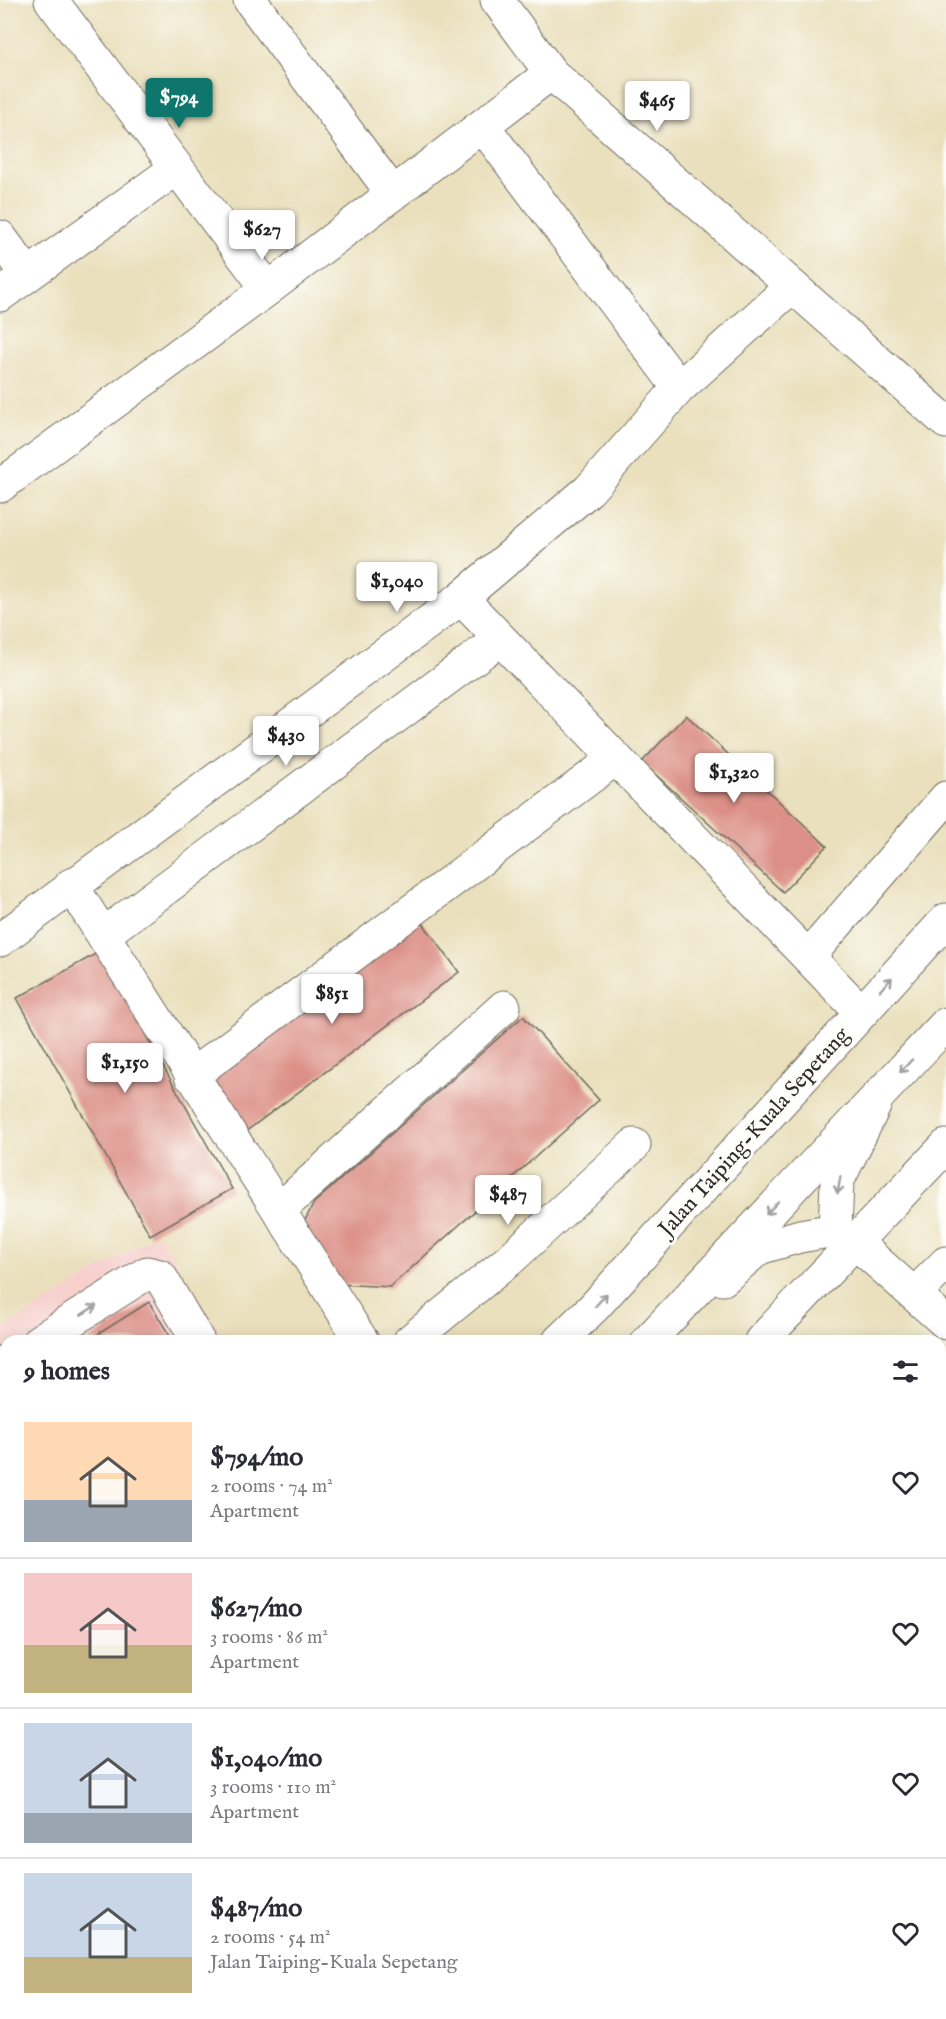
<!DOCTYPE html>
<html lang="en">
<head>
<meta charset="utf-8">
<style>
	body { margin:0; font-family:"IM FELL English",serif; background:#f7f7f7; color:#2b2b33; height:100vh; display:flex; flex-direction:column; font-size:22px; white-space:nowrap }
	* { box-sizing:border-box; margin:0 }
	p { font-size:20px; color:#7c7c81 }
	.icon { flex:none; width:33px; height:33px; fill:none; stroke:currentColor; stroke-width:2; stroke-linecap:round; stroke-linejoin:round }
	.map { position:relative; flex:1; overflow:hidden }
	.drawer { position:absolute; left:0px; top:1335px; width:946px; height:684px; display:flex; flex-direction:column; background:#fff; border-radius:18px 18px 0 0; box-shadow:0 3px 15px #0003 }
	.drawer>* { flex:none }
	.price { position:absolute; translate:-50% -51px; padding:0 14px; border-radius:6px; background:#fff; color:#222; font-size:20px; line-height:39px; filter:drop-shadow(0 2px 3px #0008) }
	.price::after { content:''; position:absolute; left:50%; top:36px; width:18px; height:14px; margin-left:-9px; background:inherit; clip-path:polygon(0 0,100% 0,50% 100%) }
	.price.current { background:#0f766e; color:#fff }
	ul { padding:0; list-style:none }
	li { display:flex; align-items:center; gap:18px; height:150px; padding:0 24px }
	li+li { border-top:2px solid #e1e1e2 }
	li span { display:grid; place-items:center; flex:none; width:168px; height:120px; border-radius:0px; color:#555 }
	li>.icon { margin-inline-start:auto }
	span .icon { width:72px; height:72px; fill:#fffc; stroke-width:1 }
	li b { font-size:26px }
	h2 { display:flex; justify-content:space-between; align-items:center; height:72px; padding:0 24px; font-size:26px }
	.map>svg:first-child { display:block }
	.built { fill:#f7d0ce }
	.building { fill:#db8f86 }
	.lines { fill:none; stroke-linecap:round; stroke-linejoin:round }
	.minor-casing { stroke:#6e6a5e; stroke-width:35 }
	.major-casing { stroke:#6e6a5e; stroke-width:35 }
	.minor { stroke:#fff; stroke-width:33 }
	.major { stroke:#fff; stroke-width:33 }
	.oneway { stroke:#a0a0a0 }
	.labels { text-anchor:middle; stroke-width:6; stroke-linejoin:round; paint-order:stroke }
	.street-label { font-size:22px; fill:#2b2b2b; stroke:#fdfcf7 }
</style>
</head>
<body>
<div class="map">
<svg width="946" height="2019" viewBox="0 0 946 2019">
	<rect width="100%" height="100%" fill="#fdfcf7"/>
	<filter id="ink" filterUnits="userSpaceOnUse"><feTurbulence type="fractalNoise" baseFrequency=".0167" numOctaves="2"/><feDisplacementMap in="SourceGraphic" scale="12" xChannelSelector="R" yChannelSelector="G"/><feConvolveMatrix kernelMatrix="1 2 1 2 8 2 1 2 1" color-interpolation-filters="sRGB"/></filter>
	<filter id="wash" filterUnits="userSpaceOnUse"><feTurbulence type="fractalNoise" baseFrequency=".008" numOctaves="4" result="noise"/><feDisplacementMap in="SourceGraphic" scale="24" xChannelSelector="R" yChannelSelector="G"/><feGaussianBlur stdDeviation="1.35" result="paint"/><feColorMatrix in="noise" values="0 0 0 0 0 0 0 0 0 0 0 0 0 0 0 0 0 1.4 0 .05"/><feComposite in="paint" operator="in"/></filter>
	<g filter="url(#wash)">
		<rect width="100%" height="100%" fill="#eae0bd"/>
		<path class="built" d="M 158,1233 L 225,1341 L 6,1341 L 6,1665 L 0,1669 L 0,1331 Z"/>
		<g id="blocks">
			<path class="building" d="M 686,715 L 827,846 L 783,892 L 642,762 Z
				M 419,918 L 459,972 L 245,1132 L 204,1078 Z
				M 99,952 L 232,1189 L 150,1235 L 17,998 Z
				M 523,1016 L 599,1100 L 390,1287 L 338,1284 L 300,1230 L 314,1203 Z
				M 149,1302 L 173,1341 L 87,1341 Z
				M 6,1391 L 6,1543 L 0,1546 L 0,1395 Z
				M 940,1429 L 946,1434 L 946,1580 L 940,1586 Z
				M 162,2013 L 224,2013 L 215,2019 L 165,2019 Z"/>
		</g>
	</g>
	<g filter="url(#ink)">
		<use href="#blocks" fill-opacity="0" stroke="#6e6a5e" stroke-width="1.5"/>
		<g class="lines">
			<g class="minor-casing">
				<path id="minor" d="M 51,0 L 268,289
					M 250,0 L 393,194
					M 497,0 L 551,73 L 946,422
					M 483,126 L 679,388
					M 0,237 L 28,275
					M 0,295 L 177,168
					M 0,486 L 268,289 L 551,73
					M 461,598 L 861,1012
					M 71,885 L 362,1341
					M 103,935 L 500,639
					M 0,940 L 461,598 L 589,490 L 679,388 L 792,286
					M 808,957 L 946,798
					M 191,1076 L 616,758
					M 279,1210 L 504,1007
					M 835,1230 L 837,1182 L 875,1104
					M 723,1279 L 759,1248 L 800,1236 L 835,1230 L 855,1242 L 946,1323
					M 915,1294 L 946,1263
					M 39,1341 L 147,1273 L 160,1276 L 198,1341
					M 410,1341 L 508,1261 L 634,1145
					M 761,1341 L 946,1146
					M 0,1366 L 6,1362
					M 0,1606 L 6,1602
					M 0,1696 L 6,1706"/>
			</g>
			<g class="major-casing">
				<path id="major" d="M 559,1341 L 594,1307 L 946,920
					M 648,1341 L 946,1024
					M 0,1735 L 6,1732
					M 0,1820 L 6,1816"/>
			</g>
			<use href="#minor" class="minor"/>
			<use href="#major" class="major"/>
		</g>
		<defs><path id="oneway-shaft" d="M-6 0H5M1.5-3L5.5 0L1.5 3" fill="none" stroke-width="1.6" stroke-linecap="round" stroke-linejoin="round" transform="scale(1.5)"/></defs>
		<g class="oneway">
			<use href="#oneway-shaft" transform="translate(886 984) rotate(-47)"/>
			<use href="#oneway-shaft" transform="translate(906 1066) rotate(133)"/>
			<use href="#oneway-shaft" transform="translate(839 1185) rotate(100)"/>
			<use href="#oneway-shaft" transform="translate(772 1208) rotate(133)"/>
			<use href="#oneway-shaft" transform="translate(601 1300) rotate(-48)"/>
			<use href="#oneway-shaft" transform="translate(89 1310) rotate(-32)"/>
		</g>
	</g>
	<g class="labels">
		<g class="street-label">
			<text transform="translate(753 1131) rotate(-48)" y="8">Jalan Taiping-Kuala Sepetang</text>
		</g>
	</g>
</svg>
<b class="price current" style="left:179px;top:129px">$794</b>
<b class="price" style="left:657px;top:132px">$465</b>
<b class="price" style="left:262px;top:261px">$627</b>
<b class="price" style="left:397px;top:613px">$1,040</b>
<b class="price" style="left:286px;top:767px">$430</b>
<b class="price" style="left:734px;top:804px">$1,320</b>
<b class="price" style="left:332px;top:1025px">$851</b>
<b class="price" style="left:125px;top:1094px">$1,150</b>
<b class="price" style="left:508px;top:1226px">$487</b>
<section class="drawer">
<h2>9 homes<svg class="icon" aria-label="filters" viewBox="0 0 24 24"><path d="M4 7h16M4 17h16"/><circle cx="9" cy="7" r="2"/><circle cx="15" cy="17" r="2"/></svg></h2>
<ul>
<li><span style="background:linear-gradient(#ffd9b3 65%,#9aa5b1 0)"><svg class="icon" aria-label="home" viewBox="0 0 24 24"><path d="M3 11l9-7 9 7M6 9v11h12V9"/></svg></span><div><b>$794/mo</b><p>2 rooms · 74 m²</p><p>Apartment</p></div><svg class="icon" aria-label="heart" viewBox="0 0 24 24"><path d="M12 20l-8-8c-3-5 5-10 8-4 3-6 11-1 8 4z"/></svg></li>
<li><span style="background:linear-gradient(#f6c9c9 60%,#c2b280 0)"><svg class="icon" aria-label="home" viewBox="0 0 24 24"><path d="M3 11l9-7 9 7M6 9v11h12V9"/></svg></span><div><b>$627/mo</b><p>3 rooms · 86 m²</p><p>Apartment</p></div><svg class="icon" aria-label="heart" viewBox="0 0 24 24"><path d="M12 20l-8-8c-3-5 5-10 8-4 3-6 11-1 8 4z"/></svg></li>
<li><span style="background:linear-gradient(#c9d6e8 75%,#9aa5b1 0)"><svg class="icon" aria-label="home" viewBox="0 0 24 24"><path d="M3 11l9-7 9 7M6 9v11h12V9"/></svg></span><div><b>$1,040/mo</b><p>3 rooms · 110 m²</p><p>Apartment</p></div><svg class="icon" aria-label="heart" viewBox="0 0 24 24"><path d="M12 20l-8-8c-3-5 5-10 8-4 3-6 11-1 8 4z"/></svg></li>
<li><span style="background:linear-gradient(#c9d6e8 70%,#c2b280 0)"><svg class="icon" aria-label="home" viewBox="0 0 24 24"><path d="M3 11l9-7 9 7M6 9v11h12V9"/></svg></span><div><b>$487/mo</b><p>2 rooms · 54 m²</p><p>Jalan Taiping-Kuala Sepetang</p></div><svg class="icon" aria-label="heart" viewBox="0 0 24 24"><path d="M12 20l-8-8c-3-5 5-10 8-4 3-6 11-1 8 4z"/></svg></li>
</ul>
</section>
</div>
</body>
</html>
